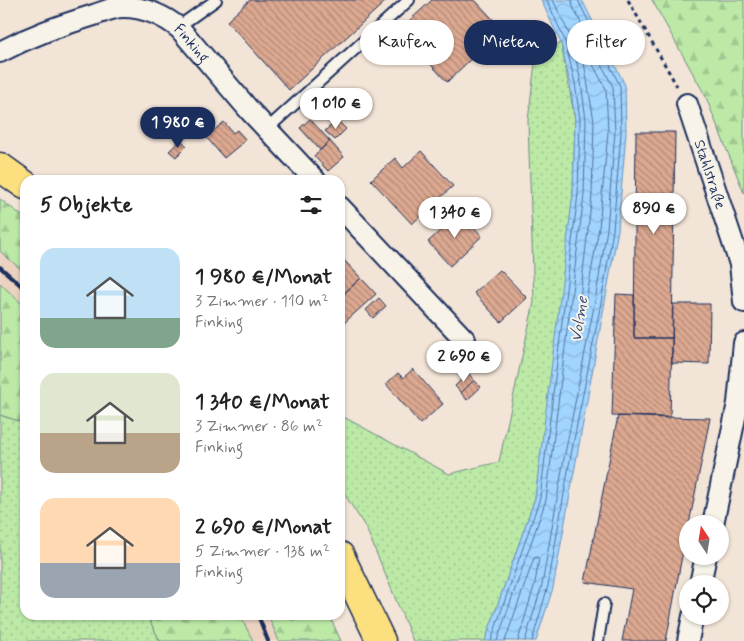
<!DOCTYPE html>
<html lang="de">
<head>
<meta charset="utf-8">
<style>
	body { margin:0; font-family:Mynerve,sans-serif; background:#f6f6f6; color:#222; height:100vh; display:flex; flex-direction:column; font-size:19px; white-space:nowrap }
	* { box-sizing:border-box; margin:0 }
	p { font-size:16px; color:#767676 }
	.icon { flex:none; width:28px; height:28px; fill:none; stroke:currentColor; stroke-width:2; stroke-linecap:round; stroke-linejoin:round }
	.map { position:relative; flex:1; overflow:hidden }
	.panel { position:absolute; left:20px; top:175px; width:325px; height:445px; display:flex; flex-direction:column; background:#fff; border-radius:15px; box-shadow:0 1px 4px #0004 }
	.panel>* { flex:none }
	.guide { position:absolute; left:360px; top:20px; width:309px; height:45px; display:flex; gap:10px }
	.needle { width:32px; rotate:348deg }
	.buttons { position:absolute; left:679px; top:515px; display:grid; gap:10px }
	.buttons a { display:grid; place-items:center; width:50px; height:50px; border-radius:50%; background:#fff; box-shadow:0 1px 4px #0004; font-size:25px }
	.price { position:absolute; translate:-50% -42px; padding:0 11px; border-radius:18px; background:#fff; color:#222; font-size:16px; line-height:32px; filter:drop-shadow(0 1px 2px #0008) }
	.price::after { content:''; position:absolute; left:50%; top:30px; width:15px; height:11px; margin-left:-8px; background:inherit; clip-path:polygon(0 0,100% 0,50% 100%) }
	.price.on { background:#1b2f5e; color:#fff }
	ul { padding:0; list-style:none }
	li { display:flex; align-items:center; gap:15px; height:125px; padding:0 20px }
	li span { display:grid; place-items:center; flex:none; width:140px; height:100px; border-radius:15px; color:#555 }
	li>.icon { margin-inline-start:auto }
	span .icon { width:60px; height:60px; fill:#fffc; stroke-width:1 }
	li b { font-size:21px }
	h2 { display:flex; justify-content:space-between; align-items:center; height:60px; padding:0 20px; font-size:21px }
	.tag { padding:0 18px; border-radius:22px; background:#fff; box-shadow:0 1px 4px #0004; font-size:18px; line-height:45px }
	.tag.on { background:#1b2f5e; color:#fff }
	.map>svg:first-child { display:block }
	.built { fill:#ebd2c1 }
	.green { fill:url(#green-dots); stroke:#6c8c82 }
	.forest { fill:url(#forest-firs); stroke:#6c8c82 }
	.water { fill:url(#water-waves); stroke:#6b93bf }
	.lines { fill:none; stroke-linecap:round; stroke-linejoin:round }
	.shore { stroke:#51719e; stroke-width:1 }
	.building { fill:url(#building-back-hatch); stroke:#1b2f5e }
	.lane-casing { stroke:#1b2f5e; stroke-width:14 }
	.street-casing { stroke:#1b2f5e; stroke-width:24 }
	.primary-casing { stroke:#1b2f5e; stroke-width:31 }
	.path { stroke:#1b2f5e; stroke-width:3; stroke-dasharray:4 4; stroke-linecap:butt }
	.lane { stroke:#f7f3e8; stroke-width:10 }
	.street { stroke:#f7f3e8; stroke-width:20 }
	.primary { stroke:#fce080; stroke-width:28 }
	.rail { stroke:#1b2f5e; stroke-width:4 }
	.labels { text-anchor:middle; stroke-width:4; stroke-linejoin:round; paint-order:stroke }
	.street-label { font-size:15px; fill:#1b2f5e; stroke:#f7f3e8 }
	.water-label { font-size:16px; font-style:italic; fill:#36507e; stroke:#f7f3e8 }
</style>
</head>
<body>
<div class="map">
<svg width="744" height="641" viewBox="0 0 744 641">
	<defs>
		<pattern id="green-dots" width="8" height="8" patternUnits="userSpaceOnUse" patternTransform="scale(1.25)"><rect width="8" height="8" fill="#bce9a6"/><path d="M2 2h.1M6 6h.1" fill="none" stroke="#a1c891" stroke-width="1.8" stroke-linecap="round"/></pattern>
		<pattern id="forest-firs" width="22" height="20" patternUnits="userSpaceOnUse" patternTransform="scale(1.25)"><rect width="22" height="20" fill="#bce9a6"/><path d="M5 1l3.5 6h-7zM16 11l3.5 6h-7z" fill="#a1c891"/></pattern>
		<pattern id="water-waves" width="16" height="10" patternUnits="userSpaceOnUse" patternTransform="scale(1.25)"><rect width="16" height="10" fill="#a1d5ff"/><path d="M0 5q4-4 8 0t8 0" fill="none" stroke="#8ab7dd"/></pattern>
		<pattern id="building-back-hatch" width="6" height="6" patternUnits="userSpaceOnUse" patternTransform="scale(1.25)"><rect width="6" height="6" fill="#dca890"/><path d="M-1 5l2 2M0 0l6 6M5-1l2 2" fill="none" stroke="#b28979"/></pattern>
	</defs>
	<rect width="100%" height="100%" fill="#f2e4d6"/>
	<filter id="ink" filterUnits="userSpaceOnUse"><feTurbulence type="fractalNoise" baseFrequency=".02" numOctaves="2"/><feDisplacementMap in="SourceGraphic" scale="10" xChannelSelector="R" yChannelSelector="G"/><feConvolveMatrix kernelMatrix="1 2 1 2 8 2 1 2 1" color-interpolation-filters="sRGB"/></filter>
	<g filter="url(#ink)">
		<path class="built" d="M 0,251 L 25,273 L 25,307 L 0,283 Z
			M 240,615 L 268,615 L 279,641 L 253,641 Z"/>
		<path class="green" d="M 561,43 L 575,120 L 573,194 L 557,333 L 535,498 L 485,641 L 413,641 L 366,528 L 340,487 L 340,415 L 449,474 L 499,462 L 534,302 L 528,121 L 536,55 Z
			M 0,415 L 25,423 L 25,615 L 147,615 L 160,641 L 0,641 Z"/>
		<path class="forest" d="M 652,0 L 744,0 L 744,193 L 705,95 Z
			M 0,199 L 25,218 L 25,273 L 0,251 Z
			M 0,283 L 25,307 L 25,423 L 0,415 Z
			M 147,615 L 240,615 L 253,641 L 160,641 Z
			M 268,615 L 329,615 L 341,641 L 279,641 Z"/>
		<path class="water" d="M 541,0 L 582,0 L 625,85 L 626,133 L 618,230 L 553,588 L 536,641 L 485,641 L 535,498 L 573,194 L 575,120 L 570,83 L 561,43 Z"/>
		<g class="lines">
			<path class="shore" d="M 584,48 L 606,89 L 608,132 L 599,228 L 579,341 L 577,343 L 575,340 L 592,195 L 594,121 L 582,51 Z
				M 491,641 L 540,498 L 578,194 L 580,120 L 575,83 L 565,41 L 547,0
				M 497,641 L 546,500 L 584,195 L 586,120 L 581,82 L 572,40 L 553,0
				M 505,641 L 534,558 L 537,557 L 539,559 L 535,583 L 518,641
				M 525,641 L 542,585 L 563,464 L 595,301 L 607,229 L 615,132 L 613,87 L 573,7 L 572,0
				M 532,641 L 548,586 L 569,465 L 601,303 L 613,230 L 621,133 L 620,86 L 578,0"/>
		</g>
		<path class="building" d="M 250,0 L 387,0 L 289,90 L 227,21 Z
			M 432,0 L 475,0 L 502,29 L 447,82 L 399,30 Z
			M 310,119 L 330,141 L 320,150 L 300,128 Z
			M 337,120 L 346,129 L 335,140 L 325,131 Z
			M 224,122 L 233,133 L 237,130 L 246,140 L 224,158 L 206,137 Z
			M 636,132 L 675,132 L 672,338 L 634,338 Z
			M 181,140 L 187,146 L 176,157 L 169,151 Z
			M 330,141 L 344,157 L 328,171 L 314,156 Z
			M 421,151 L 453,186 L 412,224 L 371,180 L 395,158 L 403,168 Z
			M 460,212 L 482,236 L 450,266 L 428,242 Z
			M 340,256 L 361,278 L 340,297 Z
			M 500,270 L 527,298 L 501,322 L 474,293 Z
			M 361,278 L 376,294 L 344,323 L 340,319 L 340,297 Z
			M 616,294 L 634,295 L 634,338 L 672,338 L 670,418 L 612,416 Z
			M 379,298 L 386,306 L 373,318 L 366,310 Z
			M 673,304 L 710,304 L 709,364 L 672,363 Z
			M 413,369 L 443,404 L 420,424 L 386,384 L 398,373 L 403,378 Z
			M 468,373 L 474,380 L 461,393 L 455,386 Z
			M 474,380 L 481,387 L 467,400 L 461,393 Z
			M 618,416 L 710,418 L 689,524 L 688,524 L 666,641 L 622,641 L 632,589 L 585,582 Z"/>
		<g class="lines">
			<g class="lane-casing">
				<path id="lane" d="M 178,27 L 216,0
					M 267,129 L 409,0
					M 598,641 L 604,604"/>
			</g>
			<g class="street-casing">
				<g id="street">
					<path id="s1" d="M 0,52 C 32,35 59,26 94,15 C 103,12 114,7 123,7 C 144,7 165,16 180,29 L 250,111 L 315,180"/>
					<path id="s2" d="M 687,104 L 740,264 L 744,302"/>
					<path d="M 340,207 L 465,340"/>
					<path d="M 713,524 L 738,403 L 744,343"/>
					<path d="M 700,584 L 706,556"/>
					<path d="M 688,641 L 693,616"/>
				</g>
			</g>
			<g class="primary-casing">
				<path id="primary" d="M 0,167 L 25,185
					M 340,556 L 381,641"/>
			</g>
			<path class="path" d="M 628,0 L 677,86"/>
			<use href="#lane" class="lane"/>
			<use href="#street" class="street"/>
			<use href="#primary" class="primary"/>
			<path class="rail" d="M 0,267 L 25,289
				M 258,615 L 268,641"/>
		</g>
	</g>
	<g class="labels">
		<g class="street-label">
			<text dy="5" stroke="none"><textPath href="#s1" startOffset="212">Finking</textPath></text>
			<text dy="5" stroke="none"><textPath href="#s2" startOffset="74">Stahlstraße</textPath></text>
		</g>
		<g class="water-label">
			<text transform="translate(578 319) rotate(-81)" y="6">Volme</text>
		</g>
	</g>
</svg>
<div class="buttons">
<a><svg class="needle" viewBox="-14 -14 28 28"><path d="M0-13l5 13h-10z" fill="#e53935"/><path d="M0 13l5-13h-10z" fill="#767676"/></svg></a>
<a><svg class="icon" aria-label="locate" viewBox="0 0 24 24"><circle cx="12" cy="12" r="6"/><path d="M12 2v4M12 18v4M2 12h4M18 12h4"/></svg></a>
</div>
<b class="price" style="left:336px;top:130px">1 010 €</b>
<b class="price on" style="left:178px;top:149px">1 980 €</b>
<b class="price" style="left:654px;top:235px">890 €</b>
<b class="price" style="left:455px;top:239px">1 340 €</b>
<b class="price" style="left:464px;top:383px">2 690 €</b>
<div class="guide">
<a class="tag">Kaufen</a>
<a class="tag on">Mieten</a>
<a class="tag">Filter</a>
</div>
<section class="panel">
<h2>5 Objekte<svg class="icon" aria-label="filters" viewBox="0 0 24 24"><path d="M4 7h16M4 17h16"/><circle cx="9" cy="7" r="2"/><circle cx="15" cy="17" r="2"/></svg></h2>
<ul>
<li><span style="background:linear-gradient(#bfe0f5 70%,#7fa58c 0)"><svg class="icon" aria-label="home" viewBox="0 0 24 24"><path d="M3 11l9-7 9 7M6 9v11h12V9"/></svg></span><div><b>1 980 €/Monat</b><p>3 Zimmer · 110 m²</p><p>Finking</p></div></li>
<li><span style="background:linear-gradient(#dfe7d0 60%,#b9a48a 0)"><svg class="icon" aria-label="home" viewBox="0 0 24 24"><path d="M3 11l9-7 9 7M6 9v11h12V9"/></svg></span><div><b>1 340 €/Monat</b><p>3 Zimmer · 86 m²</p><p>Finking</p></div></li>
<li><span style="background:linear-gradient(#ffd9b3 65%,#9aa5b1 0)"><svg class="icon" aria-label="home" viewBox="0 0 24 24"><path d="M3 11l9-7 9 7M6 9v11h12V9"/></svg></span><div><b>2 690 €/Monat</b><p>5 Zimmer · 138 m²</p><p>Finking</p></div></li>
</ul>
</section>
</div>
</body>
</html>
